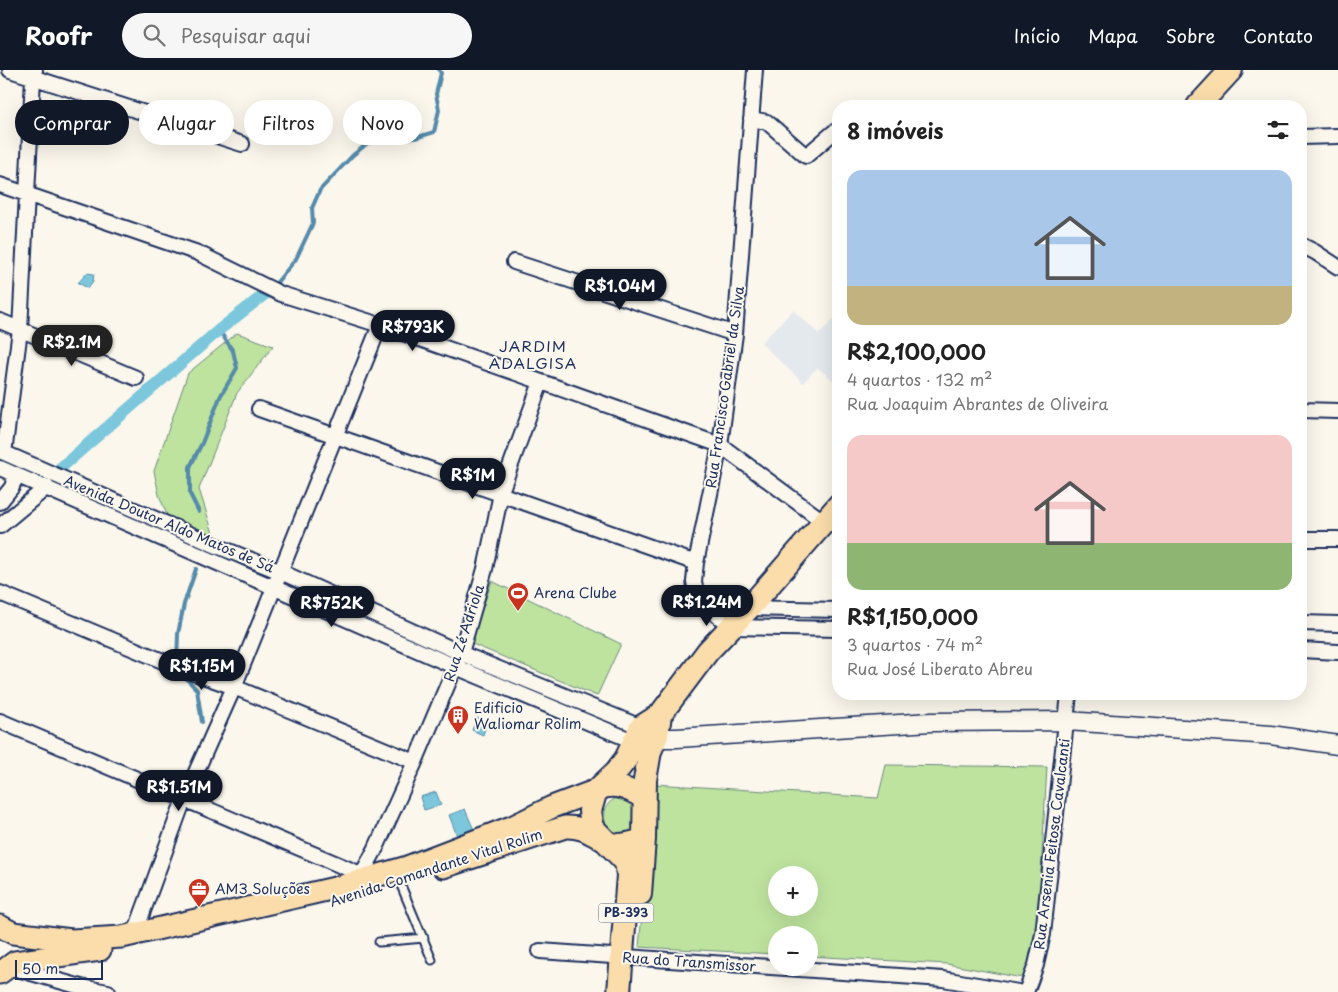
<!DOCTYPE html>
<html lang="pt">
<head>
<meta charset="utf-8">
<style>
	body { margin:0; font-family:"Playpen Sans",sans-serif; background:#f6f6f6; color:#222; height:100vh; display:flex; flex-direction:column; font-size:19px; white-space:nowrap }
	* { box-sizing:border-box; margin:0 }
	p { font-size:16px; color:#767676 }
	.icon { flex:none; width:28px; height:28px; fill:none; stroke:currentColor; stroke-width:2; stroke-linecap:round; stroke-linejoin:round }
	.map { position:relative; flex:1; overflow:hidden }
	.sheet { position:absolute; left:832px; top:30px; width:475px; height:600px; display:flex; flex-direction:column; background:#fff; border-radius:20px; box-shadow:0 5px 20px #0002 }
	.sheet>* { flex:none }
	.top-card { position:absolute; left:15px; top:30px; width:475px; height:45px; display:flex; gap:10px }
	.buttons { position:absolute; left:768px; top:796px; display:grid; gap:10px }
	.buttons a { display:grid; place-items:center; width:50px; height:50px; border-radius:50%; background:#fff; box-shadow:0 5px 20px #0002; font-size:25px }
	.scale { position:absolute; left:15px; bottom:12px; width:88px; box-sizing:border-box; padding-left:5px; border:2px solid #1b2f5e; border-top:0; font-size:14px; line-height:18px; white-space:nowrap; color:#1b2f5e; -webkit-text-stroke:4px #fbf7ec; paint-order:stroke }
	.price { position:absolute; translate:-50% -42px; padding:0 11px; border-radius:18px; background:#111827; color:#fff; font-size:16px; line-height:32px; filter:drop-shadow(0 1px 2px #0008) }
	.price::after { content:''; position:absolute; left:50%; top:30px; width:15px; height:11px; margin-left:-8px; background:inherit; clip-path:polygon(0 0,100% 0,50% 100%) }
	.price.selected { background:#222; color:#fff }
	ul { padding:0; list-style:none }
	li { display:grid; align-content:center; gap:10px; height:265px; padding:0 15px }
	li span { display:grid; place-items:center; height:155px; border-radius:15px; color:#555 }
	li>.icon { margin-inline-start:auto }
	span .icon { width:90px; height:90px; fill:#fffc; stroke-width:1 }
	li b { font-size:21px }
	h2 { display:flex; justify-content:space-between; align-items:center; height:60px; padding:0 15px; font-size:21px }
	.tag { padding:0 18px; border-radius:22px; background:#fff; box-shadow:0 5px 20px #0002; font-size:18px; line-height:45px }
	.tag.selected { background:#111827; color:#fff }
	header { display:flex; align-items:center; gap:30px; box-sizing:border-box; height:70px; padding:0 25px; background:#111827; color:#fff }
	header strong { font-size:24px }
	nav { display:flex; gap:28px; margin-inline-start:auto; font-size:18px }
	.search { width:350px; height:45px; background:#f6f6f6; display:flex; align-items:center; gap:12px; box-sizing:border-box; padding:0 18px; border-radius:28px; color:#767676; font-size:19px }
	.map>svg:first-child { display:block }
	.built { fill:#e4e9ee }
	.green { fill:#bee39e; stroke:#6c897e; fill-rule:evenodd }
	.water { fill:#7cc7dc; stroke:#558aaa }
	.lines { fill:none; stroke-linecap:round; stroke-linejoin:round }
	.stream { stroke:#558aaa; stroke-width:4 }
	.canal { stroke:#7cc7dc; stroke-width:12 }
	.service-casing { stroke:#1b2f5e; stroke-width:11 }
	.minor-casing { stroke:#1b2f5e; stroke-width:18 }
	.tertiary-casing { stroke:#1b2f5e; stroke-width:21 }
	.primary-casing { stroke:#1b2f5e; stroke-width:25 }
	.trunk-casing { stroke:#1b2f5e; stroke-width:26 }
	.service { stroke:#fbf7ec; stroke-width:7 }
	.minor { stroke:#fbf7ec; stroke-width:14 }
	.tertiary { stroke:#fbf7ec; stroke-width:18 }
	.primary { stroke:#fbddab; stroke-width:21 }
	.trunk { stroke:#fbddab; stroke-width:22 }
	.labels { text-anchor:middle; stroke-width:4; stroke-linejoin:round; paint-order:stroke }
	.shield { fill:#fbf7ec; stroke:#5e6b89; stroke-width:1 }
	.shield-label { font-size:12px; font-weight:bold; fill:#1b2f5e }
	.street-label { font-size:14px; fill:#1b2f5e; stroke:#fbf7ec }
	.poi-label { font-size:14px; fill:#1b2f5e; stroke:#fbf7ec; text-anchor:start }
	.neighbourhood-label { font-size:15px; letter-spacing:1px; fill:#1b2f5e; stroke:#fbf7ec }
</style>
</head>
<body>
<header>
<strong>Roofr</strong>
<div class="search"><svg class="icon" aria-label="search" viewBox="0 0 24 24"><circle cx="10" cy="10" r="6"/><path d="M15 15l6 6"/></svg>Pesquisar aqui</div>
<nav><a>Início</a><a>Mapa</a><a>Sobre</a><a>Contato</a></nav>
</header>
<div class="map">
<svg width="1338" height="922" viewBox="0 0 1338 922">
	<rect width="100%" height="100%" fill="#fbf7ec"/>
	<filter id="ink" filterUnits="userSpaceOnUse"><feTurbulence type="fractalNoise" baseFrequency=".02" numOctaves="2"/><feDisplacementMap in="SourceGraphic" scale="10" xChannelSelector="R" yChannelSelector="G"/><feConvolveMatrix kernelMatrix="1 2 1 2 8 2 1 2 1" color-interpolation-filters="sRGB"/></filter>
	<g filter="url(#ink)">
		<path class="built" d="M 793,240 L 819,264 L 839,244 L 839,316 L 821,300 L 817,298 L 803,313 L 761,273 Z"/>
		<path class="green" d="M 237,263 L 273,276 L 237,323 L 199,419 L 217,476 L 167,445 L 159,425 L 154,401 L 188,303 Z
			M 492,511 L 621,574 L 597,626 L 470,573 Z
			M 886,695 L 1047,697 L 1036,891 L 1028,909 L 947,894 L 809,886 L 809,865 L 776,865 L 776,884 L 639,877 L 654,714 L 878,728 ZM 776,805 L 809,805 L 809,838 L 776,838 Z
			M 617,728 C 621,729 625,729 629,731 C 637,737 636,754 631,762 C 629,765 624,767 621,769 L 606,759 C 604,746 602,734 617,728 Z"/>
		<path class="water" d="M 87,203 L 94,204 L 93,211 L 88,218 L 78,213 Z
			M 477,648 L 487,652 L 483,665 L 472,660 Z
			M 436,722 L 441,735 L 424,740 L 420,727 Z
			M 465,739 L 474,760 L 457,766 L 449,745 Z"/>
		<g class="lines">
			<path class="stream" d="M 273,217 L 296,189 L 313,153 L 312,138 L 320,120 L 353,85 L 368,73 L 386,69 L 415,68 L 434,62 L 439,40 L 436,24 L 441,3 L 439,0
				M 199,442 L 190,424 L 190,397 L 202,373 L 220,327 L 237,298 L 233,281 L 219,260
				M 177,593 L 178,564 L 184,534 L 196,499
				M 183,605 L 197,620 L 202,652"/>
			<path class="canal" d="M 34,421 L 219,260 L 265,224"/>
			<g class="service-casing">
				<path id="service" d="M 400,813 L 432,890
					M 379,872 L 424,868"/>
			</g>
			<g class="minor-casing">
				<path id="minor" d="M 10,0 L 242,74
					M 755,0 L 735,264 L 720,375 L 696,493 L 694,511 L 696,524 L 701,533 L 732,557 L 839,559
					M 751,49 L 767,52 L 806,86 L 834,62 L 839,60
					M 1301,67 L 1338,66
					M 0,115 L 198,183 L 281,224 L 380,255 L 720,375 L 824,452 L 839,457
					M 1301,175 L 1315,182 L 1338,197
					M 514,192 L 735,264
					M 0,251 L 136,308
					M 259,339 L 696,493
					M 1301,340 L 1338,341
					M 0,381 L 217,476 L 281,502 L 465,585 L 641,657
					M 4,383 L 20,260 L 33,8 L 35,0
					M 0,398 L 456,597 L 633,671
					M 0,432 L 12,417 L 16,404
					M 0,456 L 47,417
					M 1301,469 L 1338,469
					M 0,523 L 177,597 L 234,617 L 415,692
					M 749,538 L 839,540
					M 1301,553 L 1338,554
					M 1301,580 L 1338,582
					M 0,651 L 370,808
					M 362,804 L 376,778 L 415,692 L 461,583 L 485,499 L 502,419 L 541,312
					M 135,863 L 184,729 L 234,617 L 380,255
					M 540,881 L 943,909 L 1018,922
					M 10,897 L 81,917 L 108,922
					M 1026,922 L 1036,895 L 1043,864 L 1069,624"/>
			</g>
			<g class="tertiary-casing">
				<path id="tertiary" d="M 647,660 L 665,668 L 677,668 L 931,652 L 1067,651 L 1271,665 L 1338,675"/>
			</g>
			<g class="primary-casing">
				<path id="primary" d="M 443,797 L 565,757 C 588,756 594,768 613,774 C 623,776 634,772 644,769
					M 0,856 L 13,863 L 72,870 L 122,867 L 335,818 L 407,797 L 514,756 L 552,737 L 605,717 C 620,714 631,721 644,728
					M 0,903 L 15,892 L 100,880"/>
			</g>
			<g class="trunk-casing">
				<path id="trunk" d="M 1198,36 L 1231,0
					M 640,824 L 644,769 L 645,710 L 650,681 L 657,665 L 660,645
					M 619,922 L 628,805 L 626,792 L 594,759 L 592,754 L 590,741 L 594,727 L 597,720 L 616,702 L 626,689 L 641,657 L 660,645 L 708,581 L 749,538 L 839,435"/>
			</g>
			<use href="#service" class="service"/>
			<use href="#minor" class="minor"/>
			<use href="#tertiary" class="tertiary"/>
			<use href="#primary" class="primary"/>
			<use href="#trunk" class="trunk"/>
		</g>
	</g>
	<defs>
		<g id="stadium-pin" transform="scale(1.125)"><path d="M0 17L-7.5 6A9.5 9.5 0 1 1 7.5 6Z" fill="#c8321e" stroke="#fbf7ec"/><path d="M0-5a6.5 5 0 1 0 0 10a6.5 5 0 1 0 0-10ZM-3.5-1.8h7v3.6h-7Z" fill="#fff"/></g>
		<g id="building-pin" transform="scale(1.125)"><path d="M0 17L-7.5 6A9.5 9.5 0 1 1 7.5 6Z" fill="#c8321e" stroke="#fbf7ec"/><path d="M-4-6H4V6H1V3H-1V6H-4ZM-2.5-4.3h1.7v1.8h-1.7ZM.8-4.3h1.7v1.8H.8ZM-2.5-1h1.7V.8h-1.7ZM.8-1h1.7V.8H.8Z" fill="#fff"/></g>
		<g id="office-pin" transform="scale(1.125)"><path d="M0 17L-7.5 6A9.5 9.5 0 1 1 7.5 6Z" fill="#c8321e" stroke="#fbf7ec"/><path d="M-6-3h4V-5.5h4V-3h4V5H-6ZM-1-4.5V-3h2v-1.5ZM-6 0V1H6V0Z" fill="#fff"/></g>
	</defs>
	<g fill-rule="evenodd">
		<use href="#stadium-pin" x="518" y="523"/>
		<use href="#building-pin" x="458" y="646"/>
		<use href="#office-pin" x="199" y="819"/>
	</g>
	<g class="labels">
		<rect class="shield" x="598.5" y="833.5" width="55" height="19" rx="4"/>
		<g class="shield-label">
			<text x="626" y="847">PB-393</text>
		</g>
		<g class="street-label">
			<text transform="translate(725 317) rotate(-82)" y="5">Rua Francisco Gabriel da Silva</text>
			<text transform="translate(169 454) rotate(23)" y="5">Avenida Doutor Aldo Matos de Sá</text>
			<text transform="translate(464 563) rotate(-72)" y="5">Rua Zé Adriola</text>
			<text transform="translate(1052 774) rotate(-83)" y="5">Rua Arsenia Feitosa Cavalcanti</text>
			<text transform="translate(436 798) rotate(-18)" y="5">Avenida Comandante Vital Rolim</text>
			<text transform="translate(689 892) rotate(4)" y="5">Rua do Transmissor</text>
		</g>
		<g class="poi-label">
			<text x="534" y="528">Arena Clube</text>
			<text x="474" y="643">Edificio<tspan x="474" dy="16">Waliomar Rolim</tspan></text>
			<text x="215" y="824">AM3 Soluções</text>
		</g>
		<g class="neighbourhood-label">
			<text x="533" y="282">JARDIM<tspan x="533" dy="17">ADALGISA</tspan></text>
		</g>
	</g>
</svg>
<div class="buttons">
<a>+</a>
<a>−</a>
</div>
<div class="scale">50 m</div>
<b class="price" style="left:620px;top:241px">R$1.04M</b>
<b class="price" style="left:413px;top:282px">R$793K</b>
<b class="price selected" style="left:72px;top:297px">R$2.1M</b>
<b class="price" style="left:473px;top:430px">R$1M</b>
<b class="price" style="left:707px;top:557px">R$1.24M</b>
<b class="price" style="left:332px;top:558px">R$752K</b>
<b class="price" style="left:202px;top:621px">R$1.15M</b>
<b class="price" style="left:179px;top:742px">R$1.51M</b>
<div class="top-card">
<a class="tag selected">Comprar</a>
<a class="tag">Alugar</a>
<a class="tag">Filtros</a>
<a class="tag">Novo</a>
</div>
<section class="sheet">
<h2>8 imóveis<svg class="icon" aria-label="filters" viewBox="0 0 24 24"><path d="M4 7h16M4 17h16"/><circle cx="9" cy="7" r="2"/><circle cx="15" cy="17" r="2"/></svg></h2>
<ul>
<li><span style="background:linear-gradient(#a9c7e8 75%,#c2b280 0)"><svg class="icon" aria-label="home" viewBox="0 0 24 24"><path d="M3 11l9-7 9 7M6 9v11h12V9"/></svg></span><div><b>R$2,100,000</b><p>4 quartos · 132 m²</p><p>Rua Joaquim Abrantes de Oliveira</p></div></li>
<li><span style="background:linear-gradient(#f6c9c9 70%,#8fb573 0)"><svg class="icon" aria-label="home" viewBox="0 0 24 24"><path d="M3 11l9-7 9 7M6 9v11h12V9"/></svg></span><div><b>R$1,150,000</b><p>3 quartos · 74 m²</p><p>Rua José Liberato Abreu</p></div></li>
</ul>
</section>
</div>
</body>
</html>
